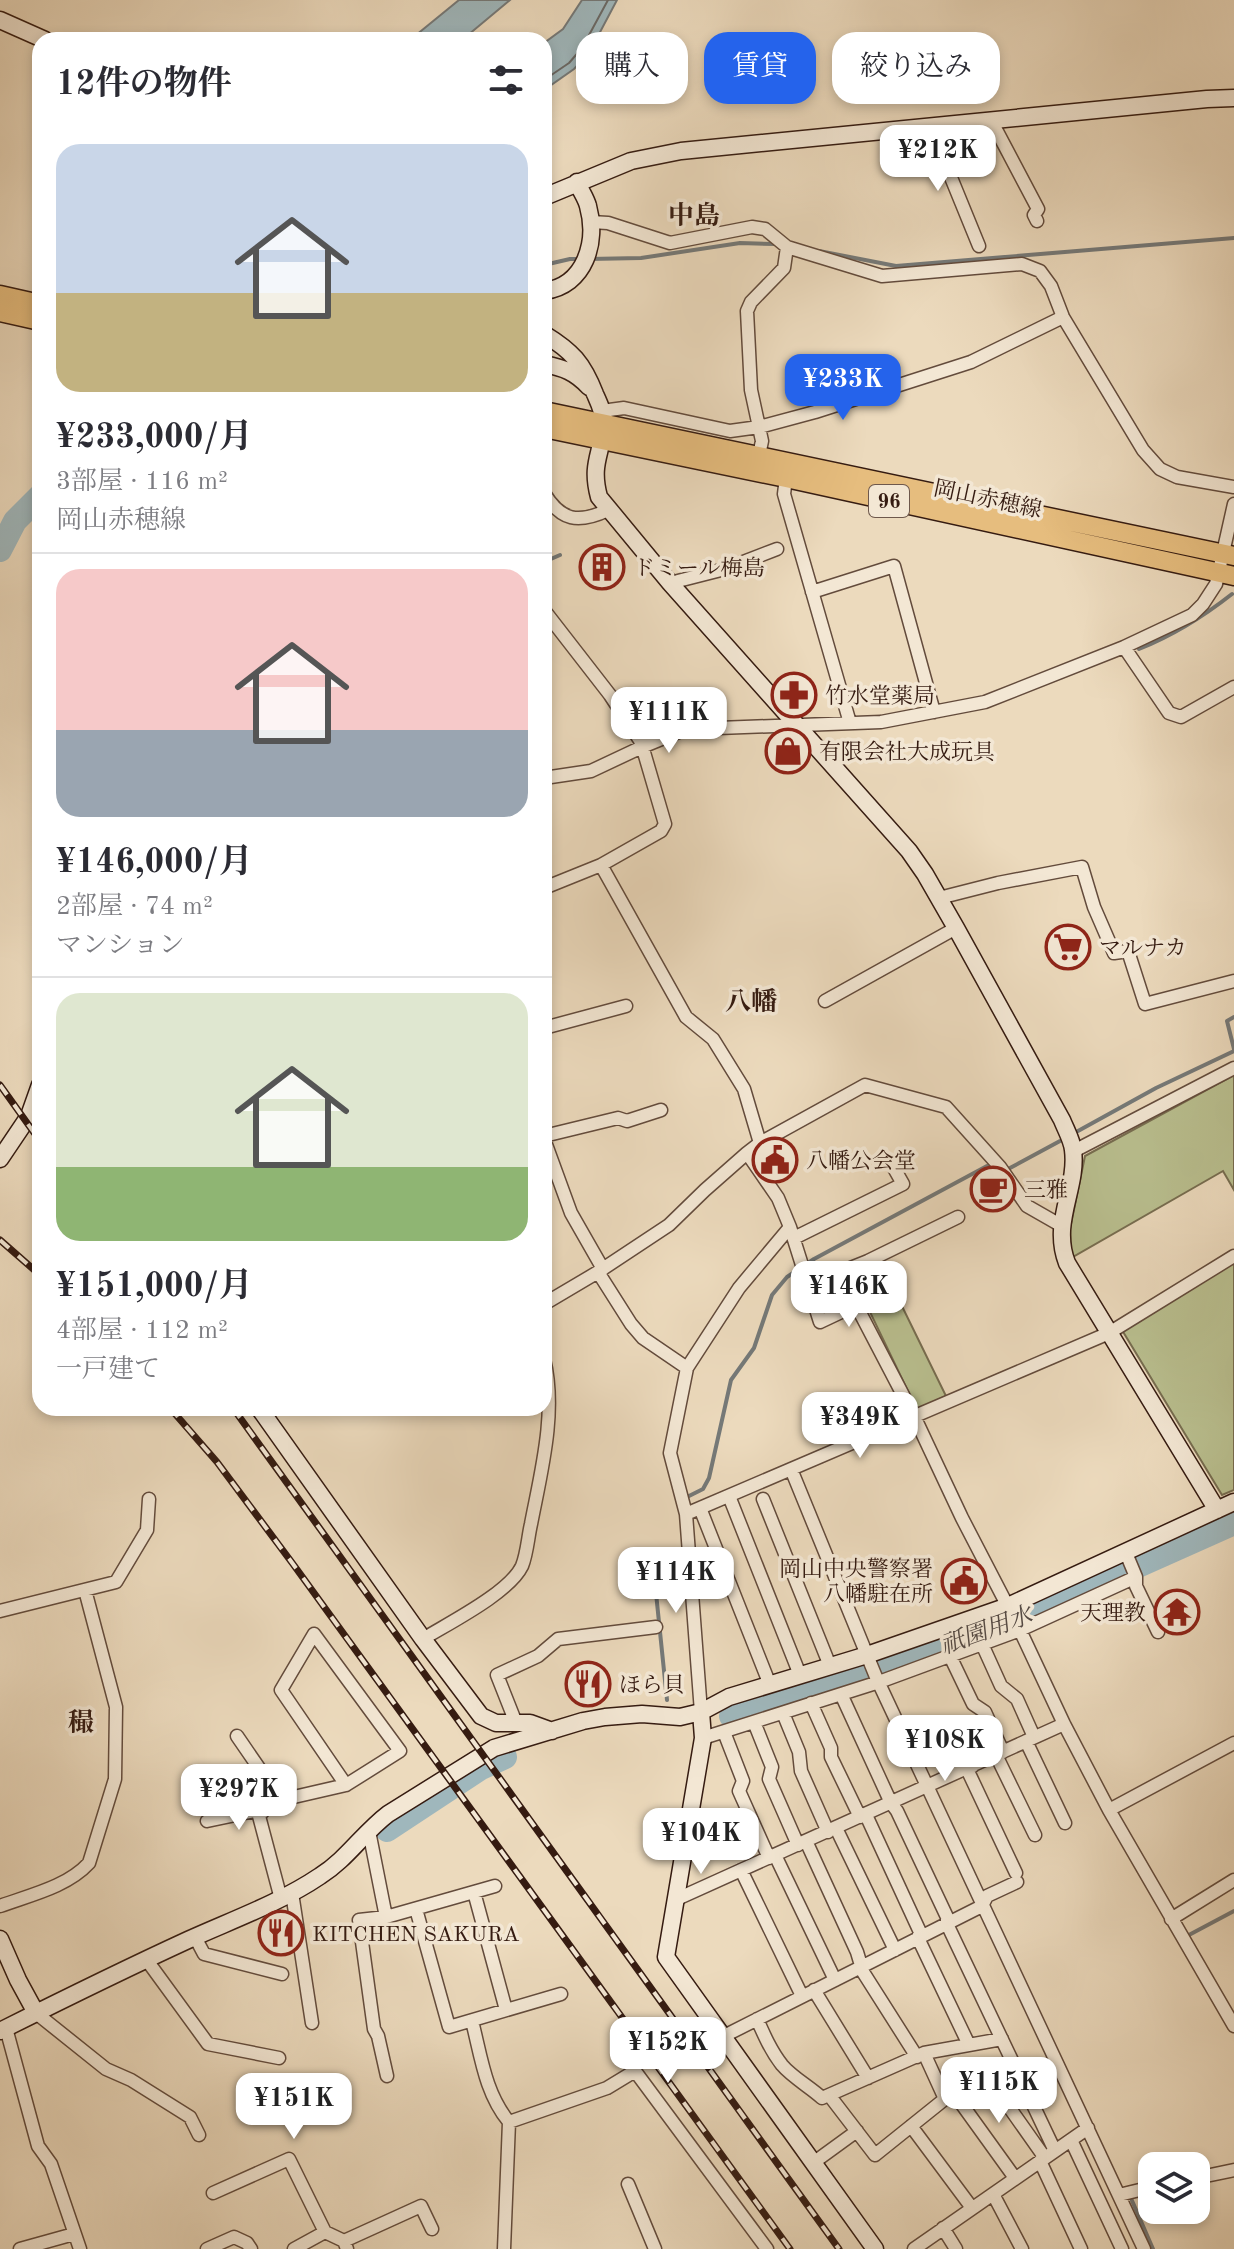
<!DOCTYPE html>
<html lang="ja">
<head>
<meta charset="utf-8">
<style>
	body { margin:0; font-family:"Old Standard TT","Noto Serif JP",serif; background:#f2f2f3; color:#2b2b33; height:100vh; display:flex; flex-direction:column; font-size:30px; white-space:nowrap }
	* { box-sizing:border-box; margin:0 }
	p { font-size:26px; color:#7c7c81 }
	.icon { flex:none; width:44px; height:44px; fill:none; stroke:currentColor; stroke-width:2; stroke-linecap:round; stroke-linejoin:round }
	.map { position:relative; flex:1; overflow:hidden }
	.sheet { position:absolute; left:32px; top:32px; width:520px; height:1384px; display:flex; flex-direction:column; background:#fff; border-radius:24px; box-shadow:0 4px 12px #0003 }
	.sheet>* { flex:none }
	.hud { position:absolute; left:576px; top:32px; width:538px; height:72px; display:flex; gap:16px }
	.buttons { position:absolute; left:1138px; top:2152px; display:grid; gap:16px }
	.buttons a { display:grid; place-items:center; width:72px; height:72px; border-radius:16px; background:#fff; box-shadow:0 4px 12px #0003; font-size:40px }
	.price { position:absolute; translate:-50% -68px; padding:0 18px; border-radius:16px; background:#fff; color:#222; font-size:26px; line-height:52px; filter:drop-shadow(0 2px 4px #0008) }
	.price::after { content:''; position:absolute; left:50%; top:48px; width:24px; height:18px; margin-left:-12px; background:inherit; clip-path:polygon(0 0,100% 0,50% 100%) }
	.price.current { background:#2563eb; color:#fff }
	ul { padding:0; list-style:none }
	li { display:grid; align-content:center; gap:16px; height:424px; padding:0 24px }
	li+li { border-top:2px solid #e1e1e2 }
	li span { display:grid; place-items:center; height:248px; border-radius:24px; color:#555 }
	li>.icon { margin-inline-start:auto }
	span .icon { width:144px; height:144px; fill:#fffc; stroke-width:1 }
	li b { font-size:34px }
	h2 { display:flex; justify-content:space-between; align-items:center; height:96px; padding:0 24px; font-size:34px }
	.pill { padding:0 28px; border-radius:24px; background:#fff; box-shadow:0 4px 12px #0003; font-size:28px; line-height:72px }
	.pill.current { background:#2563eb; color:#fff }
	.map>svg:first-child { display:block }
	.green { fill:#b9bf8f; stroke:#776d50; stroke-width:2 }
	.water { fill:#9fb7bc; stroke:#757978; stroke-width:2 }
	.lines { fill:none; stroke-linecap:round; stroke-linejoin:round }
	.shore { stroke:#6a6966; stroke-width:2 }
	.stream { stroke:#757978; stroke-width:4 }
	.river { stroke:#9fb7bc; stroke-width:24 }
	.street-casing { stroke:#634b3c; stroke-width:15 }
	.secondary-casing { stroke:#351b11; stroke-width:19 }
	.primary-casing { stroke:#351b11; stroke-width:21 }
	.street { stroke:#f3e7d4; stroke-width:12 }
	.secondary { stroke:#f3e7d4; stroke-width:16 }
	.primary { stroke:#e6bd7e; stroke-width:18 }
	.rail-casing { stroke:#351b11; stroke-width:7 }
	.rail { stroke:#f3e7d4; stroke-width:4; stroke-dasharray:12; stroke-linecap:butt }
	.labels { text-anchor:middle; stroke-width:7; stroke-linejoin:round; paint-order:stroke }
	.shield { fill:#f3e7d4; stroke:#6e584c; stroke-width:2 }
	.shield-label { font-size:20px; font-weight:bold; fill:#351b11 }
	.street-label { font-size:22px; fill:#351b11; stroke:#f3e7d4 }
	.poi-label { font-size:22px; fill:#351b11; stroke:#f3e7d4; text-anchor:start }
	.water-label { font-size:24px; font-style:italic; fill:#554a44; stroke:#f3e7d4 }
	.quarter-label { font-size:26px; font-weight:bold; fill:#351b11; stroke:#f3e7d4 }
</style>
</head>
<body>
<div class="map">
<svg width="1234" height="2249" viewBox="0 0 1234 2249">
	<rect width="100%" height="100%" fill="#ecdabd"/>
	<filter id="stains"><feTurbulence type="fractalNoise" baseFrequency=".0025" numOctaves="4"/><feColorMatrix values="0 0 0 0 .2 0 0 0 0 .09 0 0 0 0 .02 0 0 0 .5 -.17"/></filter>
	<radialGradient id="worn" r=".72"><stop offset=".6" stop-color="#630" stop-opacity="0"/><stop offset="1" stop-color="#630" stop-opacity=".3"/></radialGradient>
	<path class="green" d="M 1234,1075 L 1234,1190 L 1223,1171 L 1071,1258 L 1070,1229 L 1085,1156 Z
		M 1234,1261 L 1234,1490 L 1222,1495 L 1122,1330 Z
		M 897,1296 L 946,1396 L 917,1410 L 869,1310 Z"/>
	<path class="water" d="M 459,0 L 510,0 L 462,40 L 410,40 Z
		M 582,0 L 617,0 L 589,53 L 574,69 L 544,90 L 544,43 L 563,29 Z"/>
	<g class="lines">
		<path class="shore" d="M 544,80 L 569,63 L 582,48 L 608,0"/>
		<path class="stream" d="M 819,251 L 896,266 L 1234,238
			M 589,259 L 641,258 L 740,243 L 775,244
			M 544,265 L 570,259 L 580,259
			M 544,562 L 560,555
			M 1139,649 C 1172,636 1204,616 1232,594
			M 1234,1017 L 1227,1021 L 1234,1049
			M 1078,1131 L 1156,1088 L 1234,1051
			M 1010,1168 L 1060,1141
			M 689,1496 L 703,1489 L 709,1478 L 731,1380 L 754,1348 L 772,1295 L 787,1277 L 814,1259 L 987,1166
			M 667,1700 L 656,1593 L 684,1591
			M 1187,1936 L 1234,1911
			M 1130,2196 L 1153,2249"/>
		<path class="river" d="M 0,550 L 15,521 L 40,496
			M 731,1716 L 866,1674 L 1008,1624 L 1234,1523
			M 387,1830 L 481,1768 L 505,1757"/>
		<g class="street-casing">
			<path id="street" d="M 991,120 L 1038,209 L 1034,215 L 1037,221
				M 930,126 L 979,246
				M 591,222 L 608,223 L 670,243 L 752,227 L 765,229 L 787,247 L 882,276 L 1022,264 L 1040,271 L 1051,286 L 1063,317 L 1143,450 L 1160,469 L 1177,477 L 1234,487
				M 602,411 L 624,408 L 730,431 L 759,427 L 815,412 L 971,362 L 1063,317
				M 759,455 L 762,441 L 751,390 L 747,311 L 751,302 L 784,268 L 787,247
				M 786,478 L 784,494 L 850,723
				M 544,493 C 561,521 578,524 608,510
				M 670,583 L 725,569 L 777,549
				M 812,592 L 894,566 L 934,712
				M 544,610 L 610,695 L 641,742 L 665,824 L 661,831 L 601,865 L 544,888
				M 1124,647 L 1169,713 L 1181,717 L 1234,687
				M 544,778 L 591,771 L 642,747 L 681,731 L 718,728 L 881,722 L 985,702 L 1124,647 L 1192,615 L 1203,604 L 1216,584 L 1234,504
				M 601,865 L 686,1017 L 713,1039 L 744,1089 L 760,1143
				M 939,898 L 998,883 L 1082,867 L 1094,907 L 1114,953 L 1128,951 L 1145,1004 L 1234,981
				M 825,1001 L 956,928
				M 544,1028 L 626,1006
				M 544,1136 L 618,1118 L 627,1121 L 661,1110
				M 544,1139 L 571,1213 L 603,1269
				M 1074,1151 L 1234,1068
				M 790,1227 L 820,1322 L 856,1305 L 915,1418 L 962,1518 L 1019,1628 L 1064,1724 L 1109,1810 L 1234,2026
				M 794,1238 L 903,1184 L 890,1161
				M 598,1272 L 631,1324 L 643,1338 L 687,1368
				M 808,1285 L 868,1261 L 958,1217
				M 544,1304 L 598,1272 L 669,1225 L 705,1190 L 747,1153
				M 791,1469 L 876,1677 L 1144,2249
				M 729,1496 L 800,1675
				M 763,1499 L 830,1666
				M 700,1508 L 770,1685
				M 686,1514 L 1109,1333 L 1234,1256
				M 1126,1553 L 1136,1577 L 1136,1586 L 1158,1632
				M 0,1611 L 116,1582 L 147,1530 L 149,1499
				M 423,1639 C 449,1623 509,1593 522,1566 C 527,1554 528,1537 531,1524 C 541,1472 557,1412 544,1359
				M 982,1644 L 1001,1686 L 1017,1699 L 1034,1737
				M 950,1656 L 973,1704 L 985,1712 L 1003,1752
				M 841,1694 L 891,1803 L 897,1811 L 947,1917 L 947,1924 L 1055,2151
				M 811,1703 L 831,1748 L 831,1757 L 860,1817
				M 701,1712 L 686,1514 L 670,1453 L 687,1368 L 739,1288 L 790,1227 L 778,1198 L 747,1153 L 760,1143 L 865,1085 L 946,1107 L 1000,1167 L 1027,1206 L 1062,1226
				M 783,1713 L 799,1752 L 801,1771 L 828,1832
				M 754,1722 L 772,1767 L 769,1779 L 798,1845
				M 516,1723 L 497,1675 L 538,1656 L 558,1639 L 656,1627
				M 954,1726 L 973,1766
				M 724,1732 L 743,1781 L 739,1791 L 769,1858
				M 237,1736 L 281,1800
				M 703,1738 L 879,1682 L 1020,1630 L 1136,1577
				M 1026,1741 L 1065,1823
				M 996,1755 L 1035,1835
				M 967,1769 L 1016,1873
				M 1109,1810 L 1234,1743
				M 866,1815 L 920,1932 L 918,1938 L 969,2045
				M 207,1821 L 264,1809
				M 836,1828 L 895,1950
				M 369,1831 L 386,1917
				M 806,1841 L 857,1952 L 863,1972 L 917,2057
				M 775,1855 L 835,1980
				M 741,1870 L 802,1996
				M 474,1892 L 506,2010
				M 292,1893 L 312,2023
				M 281,1899 L 259,1816 L 272,1802 L 346,1785 L 400,1751 L 314,1634 L 281,1690 L 346,1785
				M 677,1899 L 1064,1724
				M 0,1906 C 30,1895 67,1887 89,1863 L 115,1779 L 116,1707 L 85,1590
				M 416,1909 L 449,2027 L 561,1994
				M 1171,1919 L 1234,1880
				M 195,1937 L 204,1954 L 282,1974
				M 146,1959 L 208,2044 L 279,2058
				M 814,1990 L 868,2078
				M 36,2013 L 106,2069 L 131,2080 L 190,2117 L 199,2135
				M 757,2019 C 764,2035 771,2051 782,2065 C 792,2077 810,2087 822,2098 L 924,2053 L 1002,2039
				M 472,2021 C 481,2056 485,2093 509,2122 L 504,2249
				M 6,2028 L 38,2146 L 51,2164 L 80,2249
				M 722,2037 L 982,1906 L 987,1896 L 1017,1882
				M 924,2053 L 945,2099
				M 985,2073 L 1045,2158
				M 387,2076 L 378,2036 L 374,2029 L 359,1920 L 386,1917 L 495,1886
				M 953,2092 L 1015,2178
				M 829,2095 L 875,2155 L 976,2074 L 985,2073 L 1013,2062
				M 509,2122 L 607,2088 L 635,2071 L 767,2249
				M 911,2126 L 972,2208
				M 1071,2140 L 1122,2249
				M 1040,2161 L 1081,2249
				M 813,2163 L 857,2131
				M 1196,2178 L 1234,2170
				M 628,2184 L 655,2249
				M 213,2193 L 289,2159 L 325,2232
				M 993,2194 L 1022,2249
				M 1119,2195 L 1152,2187
				M 943,2228 L 956,2249
				M 344,2241 L 421,2206 L 432,2229
				M 20,2249 L 74,2234
				M 207,2249 L 234,2237 L 247,2243 L 251,2249
				M 294,2249 L 325,2232 L 344,2241 L 347,2249
				M 914,2249 L 1088,2128"/>
		</g>
		<g class="secondary-casing">
			<path id="secondary" d="M 0,20 L 45,40
				M 544,197 L 631,161 L 681,151 L 1207,99 L 1234,98
				M 544,291 C 585,286 598,242 588,206 C 586,198 580,190 577,182
				M 544,334 C 572,351 583,363 595,394 C 599,403 604,413 604,424 C 602,455 590,463 599,497 L 670,583 L 909,851 L 925,874 L 956,928 L 1062,1120 C 1066,1130 1072,1140 1073,1150 C 1078,1188 1051,1222 1067,1263 L 1217,1510
				M 544,364 C 564,368 575,372 589,387
				M 0,1159 L 29,1116 L 40,1085
				M 259,1408 L 423,1639 L 481,1716 L 496,1723 L 530,1723 L 552,1731
				M 701,1712 L 703,1738 L 666,1957 L 875,2249
				M 0,1939 L 18,1980 L 36,2013
				M 0,2031 C 62,2000 125,1969 188,1940 C 232,1920 280,1903 320,1876 C 347,1859 363,1833 388,1814 L 494,1748 L 583,1721 L 605,1717 L 642,1714 L 680,1717 L 701,1712 L 729,1697 L 867,1655 L 1008,1606 L 1234,1502"/>
		</g>
		<g class="primary-casing">
			<path id="primary" d="M 0,295 L 40,304
				M 0,312 L 40,321
				M 544,411 L 1234,556
				M 544,428 L 786,478 L 1234,576"/>
		</g>
		<use href="#street" class="street"/>
		<use href="#secondary" class="secondary"/>
		<use href="#primary" class="primary"/>
		<g class="rail-casing">
			<path id="rail" d="M 0,1085 L 40,1141
				M 0,1240 L 40,1275
				M 170,1408 L 217,1462 L 293,1564 L 790,2249
				M 233,1408 L 839,2249"/>
		</g>
		<use href="#rail" class="rail"/>
	</g>
	<defs>
		<g id="building-ring" transform="scale(2.3)"><circle r="9.5" fill="#f3e7d4" stroke="#8f2418" stroke-width="1.5"/><path d="M-4-6H4V6H1V3H-1V6H-4ZM-2.5-4.3h1.7v1.8h-1.7ZM.8-4.3h1.7v1.8H.8ZM-2.5-1h1.7V.8h-1.7ZM.8-1h1.7V.8H.8Z" fill="#8f2418"/></g>
		<g id="pharmacy-ring" transform="scale(2.3)"><circle r="9.5" fill="#f3e7d4" stroke="#8f2418" stroke-width="1.5"/><path d="M-2-6h4v4h4v4h-4v4h-4v-4h-4v-4h4Z" fill="#8f2418"/></g>
		<g id="shop-ring" transform="scale(2.3)"><circle r="9.5" fill="#f3e7d4" stroke="#8f2418" stroke-width="1.5"/><path d="M-5-2.5h2.3a2.7 3.5 0 0 1 5.4 0H5L5.5 6h-11ZM-1.5-2.5h3a1.5 2.3 0 0 0-3 0Z" fill="#8f2418"/></g>
		<g id="supermarket-ring" transform="scale(2.3)"><circle r="9.5" fill="#f3e7d4" stroke="#8f2418" stroke-width="1.5"/><path d="M-6-5.5h2.5l.6 2H6L4.5 2H-2.5L-4.4-4H-6ZM-1.5 3.2a1.3 1.3 0 1 0 .1 0ZM3 3.2a1.3 1.3 0 1 0 .1 0Z" fill="#8f2418"/></g>
		<g id="civic-ring" transform="scale(2.3)"><circle r="9.5" fill="#f3e7d4" stroke="#8f2418" stroke-width="1.5"/><path d="M-.6-6.5H3V-4.5H.6V-3L4-1V1h2V6H-6V1h2V-1L-.6-3ZM-1.2 2.5V6h2.4V2.5Z" fill="#8f2418"/></g>
		<g id="cafe-ring" transform="scale(2.3)"><circle r="9.5" fill="#f3e7d4" stroke="#8f2418" stroke-width="1.5"/><path d="M-5.5-4.5H6V0H3Q3 3.5 0 3.5H-2.5Q-5.5 3.5-5.5 0ZM3-3.2v2h1.7v-2ZM-6 4.5H4V6H-6Z" fill="#8f2418"/></g>
		<g id="temple-ring" transform="scale(2.3)"><circle r="9.5" fill="#f3e7d4" stroke="#8f2418" stroke-width="1.5"/><path d="M0-6L5-2H3V0L6.5 2.5H4V6H1.5V3h-3V6H-4V2.5H-6.5L-3 0V-2H-5Z" fill="#8f2418"/></g>
		<g id="restaurant-ring" transform="scale(2.3)"><circle r="9.5" fill="#f3e7d4" stroke="#8f2418" stroke-width="1.5"/><path d="M-5-6h1v4h1v-4h1v4h1v-4h1v5L-1.5 .5V6h-2V.5L-5-1ZM5-6V6H3V1.5H1.5Q1.5-4 5-6Z" fill="#8f2418"/></g>
	</defs>
	<g fill-rule="evenodd">
		<use href="#building-ring" x="602" y="567"/>
		<use href="#pharmacy-ring" x="794" y="695"/>
		<use href="#shop-ring" x="788" y="751"/>
		<use href="#supermarket-ring" x="1068" y="947"/>
		<use href="#civic-ring" x="775" y="1160"/>
		<use href="#cafe-ring" x="993" y="1189"/>
		<use href="#civic-ring" x="964" y="1581"/>
		<use href="#temple-ring" x="1177" y="1612"/>
		<use href="#restaurant-ring" x="588" y="1684"/>
		<use href="#restaurant-ring" x="281" y="1933"/>
	</g>
	<g class="labels">
		<rect class="shield" x="869" y="485" width="40" height="32" rx="6"/>
		<g class="shield-label">
			<text x="889" y="508">96</text>
		</g>
		<g class="street-label">
			<text transform="translate(988 498) rotate(12)" y="8">岡山赤穂線</text>
		</g>
		<g class="poi-label">
			<text x="633" y="575">ドミール梅島</text>
			<text x="825" y="703">竹水堂薬局</text>
			<text x="819" y="759">有限会社大成玩具</text>
			<text x="1099" y="955">マルナカ</text>
			<text x="806" y="1168">八幡公会堂</text>
			<text x="1024" y="1197">三雅</text>
			<text x="933" y="1576" text-anchor="end">岡山中央警察署<tspan x="933" dy="25">八幡駐在所</tspan></text>
			<text x="1146" y="1620" text-anchor="end">天理教</text>
			<text x="619" y="1692">ほら貝</text>
			<text x="312" y="1941">KITCHEN SAKURA</text>
		</g>
		<g class="water-label">
			<text transform="translate(986 1630) rotate(-20)" y="8">祇園用水</text>
		</g>
		<g class="quarter-label">
			<text x="694" y="224">中島</text>
			<text x="751" y="1010">八幡</text>
			<text x="81" y="1731">穝</text>
		</g>
	</g>
	<rect width="100%" height="100%" filter="url(#stains)"/>
	<rect width="100%" height="100%" fill="url(#worn)"/>
</svg>
<div class="buttons">
<a><svg class="icon" aria-label="layers" viewBox="0 0 24 24"><path d="M12 4l9 5-9 5-9-5zM3 14l9 5 9-5"/></svg></a>
</div>
<b class="price" style="left:938px;top:193px">¥212K</b>
<b class="price current" style="left:843px;top:422px">¥233K</b>
<b class="price" style="left:669px;top:755px">¥111K</b>
<b class="price" style="left:849px;top:1329px">¥146K</b>
<b class="price" style="left:860px;top:1460px">¥349K</b>
<b class="price" style="left:676px;top:1615px">¥114K</b>
<b class="price" style="left:945px;top:1783px">¥108K</b>
<b class="price" style="left:239px;top:1832px">¥297K</b>
<b class="price" style="left:701px;top:1876px">¥104K</b>
<b class="price" style="left:668px;top:2085px">¥152K</b>
<b class="price" style="left:999px;top:2125px">¥115K</b>
<b class="price" style="left:294px;top:2141px">¥151K</b>
<div class="hud">
<a class="pill">購入</a>
<a class="pill current">賃貸</a>
<a class="pill">絞り込み</a>
</div>
<section class="sheet">
<h2>12件の物件<svg class="icon" aria-label="filters" viewBox="0 0 24 24"><path d="M4 7h16M4 17h16"/><circle cx="9" cy="7" r="2"/><circle cx="15" cy="17" r="2"/></svg></h2>
<ul>
<li><span style="background:linear-gradient(#c9d6e8 60%,#c2b280 0)"><svg class="icon" aria-label="home" viewBox="0 0 24 24"><path d="M3 11l9-7 9 7M6 9v11h12V9"/></svg></span><div><b>¥233,000/月</b><p>3部屋 · 116 m²</p><p>岡山赤穂線</p></div></li>
<li><span style="background:linear-gradient(#f6c9c9 65%,#9aa5b1 0)"><svg class="icon" aria-label="home" viewBox="0 0 24 24"><path d="M3 11l9-7 9 7M6 9v11h12V9"/></svg></span><div><b>¥146,000/月</b><p>2部屋 · 74 m²</p><p>マンション</p></div></li>
<li><span style="background:linear-gradient(#dfe7d0 70%,#8fb573 0)"><svg class="icon" aria-label="home" viewBox="0 0 24 24"><path d="M3 11l9-7 9 7M6 9v11h12V9"/></svg></span><div><b>¥151,000/月</b><p>4部屋 · 112 m²</p><p>一戸建て</p></div></li>
</ul>
</section>
</div>
</body>
</html>
